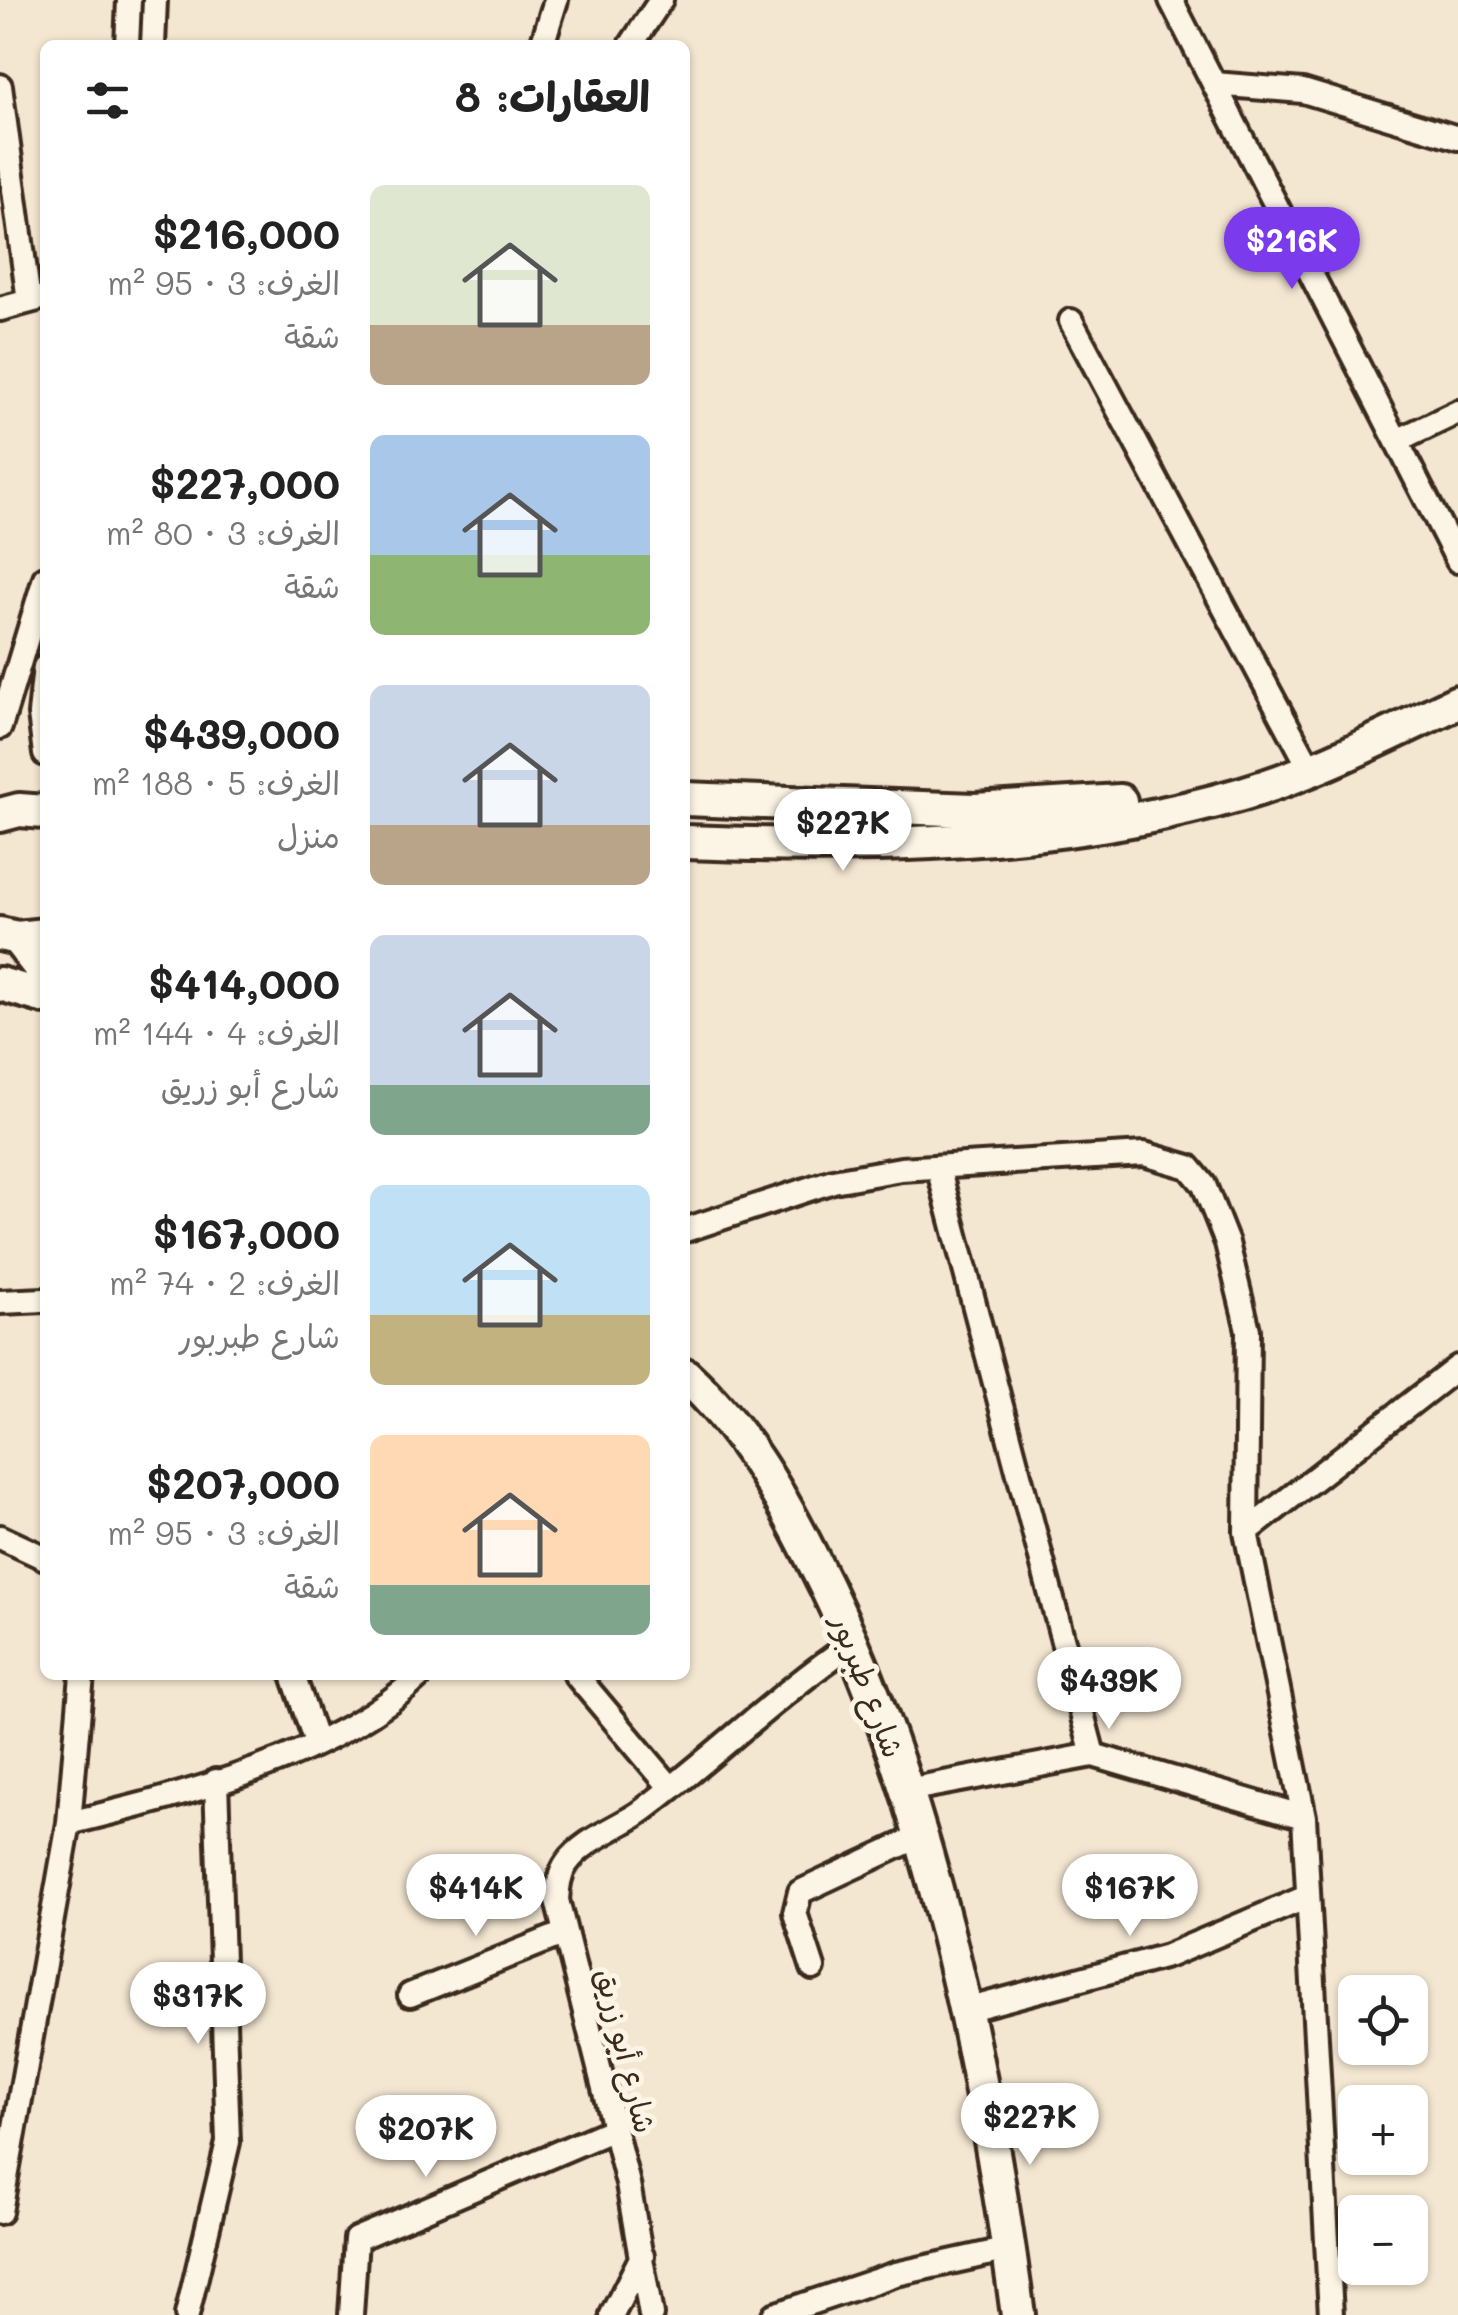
<!DOCTYPE html>
<html lang="ar">
<head>
<meta charset="utf-8">
<style>
	body { margin:0; font-family:Mali,"Playpen Sans Arabic",sans-serif; background:#f6f6f6; color:#222; direction:rtl; height:100vh; display:flex; flex-direction:column; font-size:38px; white-space:nowrap }
	* { box-sizing:border-box; margin:0 }
	p { font-size:32px; color:#767676 }
	.icon { flex:none; width:55px; height:55px; fill:none; stroke:currentColor; stroke-width:2; stroke-linecap:round; stroke-linejoin:round }
	.map { position:relative; flex:1; overflow:hidden; direction:ltr }
	.drawer { position:absolute; left:40px; top:40px; width:650px; height:1640px; display:flex; flex-direction:column; background:#fff; border-radius:15px; box-shadow:0 2px 8px #0004; direction:rtl }
	.drawer>* { flex:none }
	.tools { position:absolute; left:1338px; top:1975px; display:grid; gap:20px }
	.tools a { display:grid; place-items:center; width:90px; height:90px; border-radius:15px; background:#fff; box-shadow:0 2px 8px #0004; font-size:50px }
	.price { position:absolute; translate:-50% -85px; padding:0 22px; border-radius:35px; background:#fff; color:#222; font-size:32px; line-height:65px; filter:drop-shadow(0 2px 5px #0008) }
	.price::after { content:''; position:absolute; left:50%; top:60px; width:30px; height:22px; margin-left:-15px; background:inherit; clip-path:polygon(0 0,100% 0,50% 100%) }
	.price.on { background:#7c3aed; color:#fff }
	ul { padding:0; list-style:none }
	li { display:flex; align-items:center; gap:30px; height:250px; padding:0 40px }
	li span { display:grid; place-items:center; flex:none; width:280px; height:200px; border-radius:15px; color:#555 }
	li>.icon { margin-inline-start:auto }
	span .icon { width:120px; height:120px; fill:#fffc; stroke-width:1 }
	li b { font-size:42px }
	h2 { display:flex; justify-content:space-between; align-items:center; height:120px; padding:0 40px; font-size:42px }
	.map>svg:first-child { display:block }
	.lines { fill:none; stroke-linecap:round; stroke-linejoin:round }
	.street-casing { stroke:#3b2a1e; stroke-width:30 }
	.secondary-casing { stroke:#3b2a1e; stroke-width:40 }
	.street { stroke:#fcf5e5; stroke-width:22 }
	.secondary { stroke:#fcf5e5; stroke-width:32 }
	.labels { text-anchor:middle; stroke-width:10; stroke-linejoin:round; paint-order:stroke }
	.street-label { font-size:30px; fill:#3b2a1e; stroke:#fcf5e5 }
</style>
</head>
<body>
<div class="map">
<svg width="1458" height="2315" viewBox="0 0 1458 2315">
	<rect width="100%" height="100%" fill="#f4e7d2"/>
	<filter id="ink" filterUnits="userSpaceOnUse"><feTurbulence type="fractalNoise" baseFrequency=".01" numOctaves="2"/><feDisplacementMap in="SourceGraphic" scale="20" xChannelSelector="R" yChannelSelector="G"/><feConvolveMatrix kernelMatrix="1 2 1 2 8 2 1 2 1" color-interpolation-filters="sRGB"/></filter>
	<g filter="url(#ink)">
		<g class="lines">
			<g class="street-casing">
				<path id="street" d="M 1171,0 L 1458,561
					M 127,45 L 129,0
					M 153,45 L 155,0
					M 542,45 L 556,0
					M 631,45 L 661,0
					M 1214,84 L 1303,91 L 1458,138
					M 0,86 L 29,301
					M 0,309 L 45,297
					M 1071,321 L 1311,770
					M 1399,440 L 1458,412
					M 45,667 L 40,714 L 45,754
					M 0,727 L 45,578
					M 938,1167 L 1093,1755
					M 685,1230 L 833,1181 L 901,1169 L 1144,1154 L 1189,1167 L 1204,1185 L 1227,1243 L 1248,1330 L 1246,1532 L 1304,1817 L 1331,2315
					M 0,1302 L 45,1300
					M 1246,1532 L 1458,1367
					M 0,1537 L 45,1558
					M 293,1675 L 316,1742
					M 576,1675 L 671,1788
					M 907,1790 L 1093,1755 L 1304,1817
					M 69,1823 C 184,1795 334,1758 421,1675
					M 813,1968 L 795,1913 L 800,1892 L 920,1836
					M 410,1995 L 565,1933
					M 962,2011 L 1167,1956 L 1307,1897
					M 0,2212 L 69,1823 L 82,1675
					M 187,2315 L 228,2142 L 216,1781
					M 351,2315 L 356,2239 L 614,2129
					M 612,2315 L 642,2256
					M 651,2315 L 628,2184 L 557,1900 C 558,1887 559,1874 567,1863 C 584,1839 619,1828 642,1811 C 714,1757 778,1694 853,1643
					M 774,2315 L 896,2274 L 1009,2249"/>
			</g>
			<g class="secondary-casing">
				<path id="secondary" d="M 685,799 L 975,810 L 1120,801
					M 0,815 L 19,810 L 45,812
					M 685,842 C 870,849 1063,846 1242,794 C 1317,772 1387,735 1458,702
					M 0,934 L 17,938 L 45,935
					M 17,938 L 45,974
					M 0,984 L 45,997
					M 685,1375 C 742,1427 779,1492 813,1560 C 929,1787 984,2064 1018,2315"/>
			</g>
			<use href="#street" class="street"/>
			<use href="#secondary" class="secondary"/>
		</g>
	</g>
	<g class="labels">
		<g class="street-label">
			<text transform="translate(867 1686) rotate(69)" y="10">شارع طبربور</text>
			<text transform="translate(625 2051) rotate(76)" y="10">شارع أبو زريق</text>
		</g>
	</g>
</svg>
<div class="tools">
<a><svg class="icon" aria-label="locate" viewBox="0 0 24 24"><circle cx="12" cy="12" r="6"/><path d="M12 2v4M12 18v4M2 12h4M18 12h4"/></svg></a>
<a>+</a>
<a>−</a>
</div>
<b class="price on" style="left:1292px;top:292px">$216K</b>
<b class="price" style="left:843px;top:874px">$227K</b>
<b class="price" style="left:1109px;top:1732px">$439K</b>
<b class="price" style="left:476px;top:1939px">$414K</b>
<b class="price" style="left:1130px;top:1939px">$167K</b>
<b class="price" style="left:198px;top:2047px">$317K</b>
<b class="price" style="left:1030px;top:2168px">$227K</b>
<b class="price" style="left:426px;top:2180px">$207K</b>
<section class="drawer">
<h2>العقارات: 8<svg class="icon" aria-label="filters" viewBox="0 0 24 24"><path d="M4 7h16M4 17h16"/><circle cx="9" cy="7" r="2"/><circle cx="15" cy="17" r="2"/></svg></h2>
<ul>
<li><span style="background:linear-gradient(#dfe7d0 70%,#b9a48a 0)"><svg class="icon" aria-label="home" viewBox="0 0 24 24"><path d="M3 11l9-7 9 7M6 9v11h12V9"/></svg></span><div><b>$216,000</b><p>الغرف: 3 · 95 m²</p><p>شقة</p></div></li>
<li><span style="background:linear-gradient(#a9c7e8 60%,#8fb573 0)"><svg class="icon" aria-label="home" viewBox="0 0 24 24"><path d="M3 11l9-7 9 7M6 9v11h12V9"/></svg></span><div><b>$227,000</b><p>الغرف: 3 · 80 m²</p><p>شقة</p></div></li>
<li><span style="background:linear-gradient(#c9d6e8 70%,#b9a48a 0)"><svg class="icon" aria-label="home" viewBox="0 0 24 24"><path d="M3 11l9-7 9 7M6 9v11h12V9"/></svg></span><div><b>$439,000</b><p>الغرف: 5 · 188 m²</p><p>منزل</p></div></li>
<li><span style="background:linear-gradient(#c9d6e8 75%,#7fa58c 0)"><svg class="icon" aria-label="home" viewBox="0 0 24 24"><path d="M3 11l9-7 9 7M6 9v11h12V9"/></svg></span><div><b>$414,000</b><p>الغرف: 4 · 144 m²</p><p>شارع أبو زريق</p></div></li>
<li><span style="background:linear-gradient(#bfe0f5 65%,#c2b280 0)"><svg class="icon" aria-label="home" viewBox="0 0 24 24"><path d="M3 11l9-7 9 7M6 9v11h12V9"/></svg></span><div><b>$167,000</b><p>الغرف: 2 · 74 m²</p><p>شارع طبربور</p></div></li>
<li><span style="background:linear-gradient(#ffd9b3 75%,#7fa58c 0)"><svg class="icon" aria-label="home" viewBox="0 0 24 24"><path d="M3 11l9-7 9 7M6 9v11h12V9"/></svg></span><div><b>$207,000</b><p>الغرف: 3 · 95 m²</p><p>شقة</p></div></li>
</ul>
</section>
</div>
</body>
</html>
